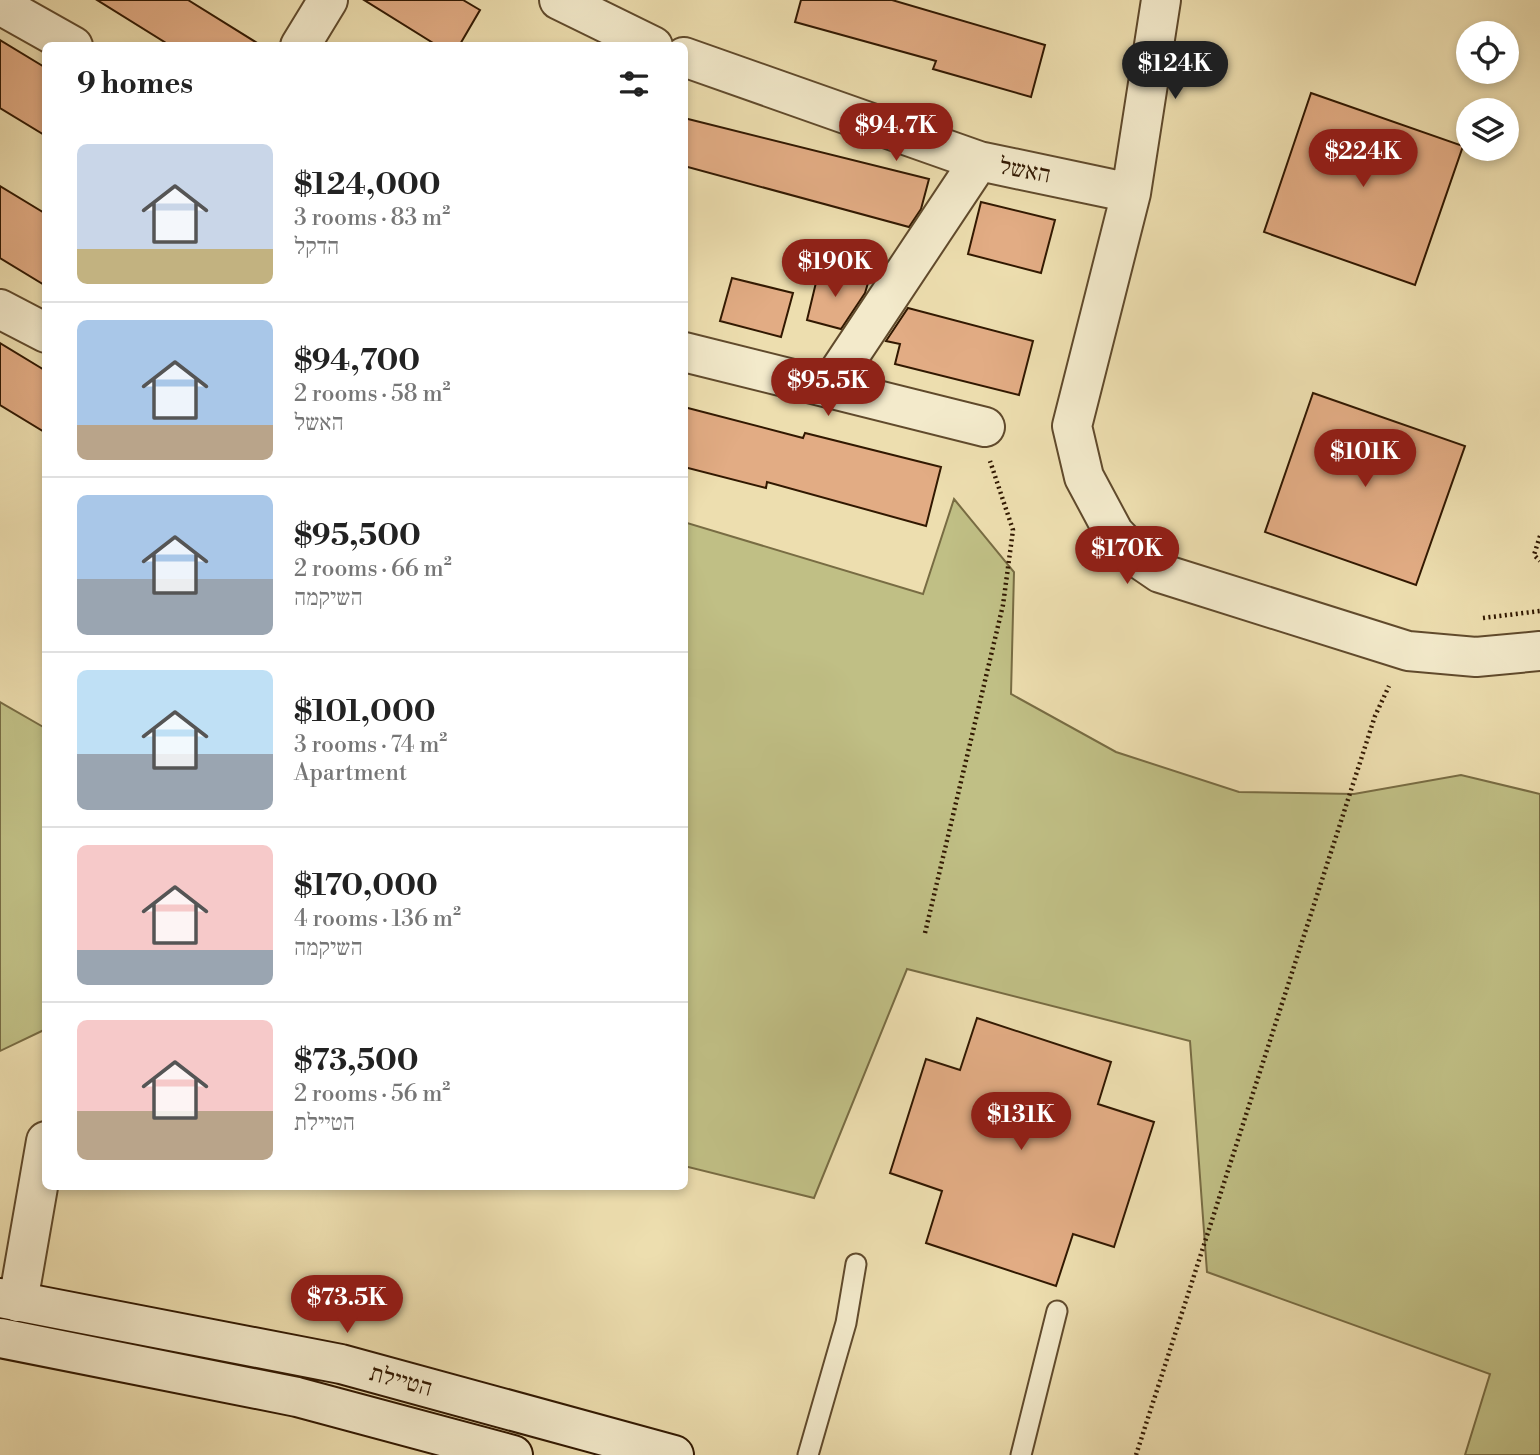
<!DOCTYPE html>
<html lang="en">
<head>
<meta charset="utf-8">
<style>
	body { margin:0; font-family:"Libre Bodoni","Frank Ruhl Libre",serif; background:#f2f2f2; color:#222; height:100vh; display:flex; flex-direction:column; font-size:26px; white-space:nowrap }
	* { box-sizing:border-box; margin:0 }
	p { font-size:23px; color:#767676 }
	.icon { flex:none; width:38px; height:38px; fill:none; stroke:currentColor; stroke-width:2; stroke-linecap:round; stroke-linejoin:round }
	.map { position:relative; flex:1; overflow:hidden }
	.details { position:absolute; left:42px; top:42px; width:646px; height:1148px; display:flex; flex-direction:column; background:#fff; border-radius:10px; box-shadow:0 4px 10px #0003 }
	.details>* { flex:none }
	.tools { position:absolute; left:1456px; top:21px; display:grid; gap:14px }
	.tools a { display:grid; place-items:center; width:63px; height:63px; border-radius:50%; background:#fff; box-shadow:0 4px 10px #0003; font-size:35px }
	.price { position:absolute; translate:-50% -60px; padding:0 16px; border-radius:24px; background:#8f2418; color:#fff; font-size:23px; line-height:46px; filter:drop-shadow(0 2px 4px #0008) }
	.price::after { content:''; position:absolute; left:50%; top:42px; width:21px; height:16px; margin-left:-10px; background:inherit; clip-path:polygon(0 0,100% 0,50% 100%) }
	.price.on { background:#222; color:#fff }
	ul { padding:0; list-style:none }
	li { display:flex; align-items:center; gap:21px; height:175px; padding:0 35px }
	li+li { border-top:2px solid #e0e0e0 }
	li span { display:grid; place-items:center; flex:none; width:196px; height:140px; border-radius:10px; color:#555 }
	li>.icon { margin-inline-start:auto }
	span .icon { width:84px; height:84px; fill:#fffc; stroke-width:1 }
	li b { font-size:30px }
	h2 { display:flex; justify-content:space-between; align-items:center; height:84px; padding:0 35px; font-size:30px }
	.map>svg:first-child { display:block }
	.green { fill:#c0bf85; stroke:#786c43; stroke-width:2 }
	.building { fill:#e2ac84; stroke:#311801; stroke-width:2 }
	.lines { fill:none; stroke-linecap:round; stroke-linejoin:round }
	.lane-casing { stroke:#604a2c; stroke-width:23 }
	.street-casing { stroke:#604a2c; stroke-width:42 }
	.secondary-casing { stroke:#311801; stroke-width:42 }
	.path { stroke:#311801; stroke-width:4.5; stroke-dasharray:2 3.5; stroke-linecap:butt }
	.lane { stroke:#f3eacb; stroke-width:19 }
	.street { stroke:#f3eacb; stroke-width:38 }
	.secondary { stroke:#f3eacb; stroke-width:38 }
	.labels { text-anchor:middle; stroke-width:5; stroke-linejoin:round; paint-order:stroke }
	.street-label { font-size:24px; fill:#311801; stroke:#f3eacb }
</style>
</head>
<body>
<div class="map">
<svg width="1540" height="1455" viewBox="0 0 1540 1455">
	<rect width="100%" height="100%" fill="#eddeaf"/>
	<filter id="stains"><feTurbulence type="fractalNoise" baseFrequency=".00286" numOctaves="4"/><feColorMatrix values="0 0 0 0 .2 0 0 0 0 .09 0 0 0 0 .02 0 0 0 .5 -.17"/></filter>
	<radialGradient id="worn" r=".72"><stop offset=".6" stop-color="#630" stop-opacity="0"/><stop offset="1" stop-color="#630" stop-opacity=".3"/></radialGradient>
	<path class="green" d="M 954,499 L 1014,572 L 1011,694 L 1116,752 L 1239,792 L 1354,794 L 1461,775 L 1540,794 L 1540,1455 L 1465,1455 L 1490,1374 L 1207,1272 L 1190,1041 L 907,969 L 814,1198 L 684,1166 L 684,522 L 923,594 Z
		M 0,702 L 45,728 L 46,1029 L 0,1051 Z"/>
	<path class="building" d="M 97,0 L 188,0 L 262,46 L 171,46 Z
		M 364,0 L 463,0 L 480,10 L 459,46 L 438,46 Z
		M 801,0 L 892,0 L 1045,45 L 1031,97 L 933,69 L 936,61 L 795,22 Z
		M 0,40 L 46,68 L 46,136 L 0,108 Z
		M 1311,93 L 1463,146 L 1415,285 L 1264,232 Z
		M 684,118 L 929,179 L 921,209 L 909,227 L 684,166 Z
		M 0,186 L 46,214 L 46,286 L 0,258 Z
		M 981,202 L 1055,220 L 1041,273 L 968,254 Z
		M 819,270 L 868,283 L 865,293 L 841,329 L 807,320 Z
		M 732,278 L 793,293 L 781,337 L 720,321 Z
		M 908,308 L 1033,341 L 1019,395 L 895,364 L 900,344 L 886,341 Z
		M 0,343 L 46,371 L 46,433 L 0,405 Z
		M 1313,393 L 1465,446 L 1416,585 L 1265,532 Z
		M 684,407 L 803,438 L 805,433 L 941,467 L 926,526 L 767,482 L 766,488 L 684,467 Z
		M 977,1018 L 1111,1062 L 1098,1104 L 1154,1122 L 1114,1247 L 1073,1234 L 1056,1286 L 926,1243 L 942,1191 L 890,1173 L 926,1059 L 960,1070 Z"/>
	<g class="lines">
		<g class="lane-casing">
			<path id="lane" d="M 808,1455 L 846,1323 L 856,1264
				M 1021,1455 L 1057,1311"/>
		</g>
		<g class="street-casing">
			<path id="street" d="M 559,0 L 653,46
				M 1161,0 L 1131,193 L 1072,426 L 1084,477 L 1114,533 L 1138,558 L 1160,573 L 1408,651 L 1476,657 L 1540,651
				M 0,5 L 73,46
				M 300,46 L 328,0
				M 684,57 L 979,161 L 1131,193
				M 0,309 L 46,333
				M 684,352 L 985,427
				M 828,388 L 979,161
				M 18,1302 L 46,1141"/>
		</g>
		<g class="secondary-casing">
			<path id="secondary" d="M 0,1298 L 341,1364 L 674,1455
				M 0,1338 L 297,1397 L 513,1455"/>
		</g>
		<path class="path" d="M 1540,536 L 1534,555 L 1540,561
			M 1483,618 L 1540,611
			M 925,933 L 1003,605 L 1013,530 L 990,461
			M 1136,1455 L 1375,716 L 1389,686"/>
		<use href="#lane" class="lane"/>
		<use href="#street" class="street"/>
		<use href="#secondary" class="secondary"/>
	</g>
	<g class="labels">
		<g class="street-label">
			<text transform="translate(1025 170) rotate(11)" y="8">האשל</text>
			<text transform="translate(401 1380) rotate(15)" y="8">הטיילת</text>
		</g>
	</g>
	<rect width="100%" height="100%" filter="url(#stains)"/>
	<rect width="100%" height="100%" fill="url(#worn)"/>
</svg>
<div class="tools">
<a><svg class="icon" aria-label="locate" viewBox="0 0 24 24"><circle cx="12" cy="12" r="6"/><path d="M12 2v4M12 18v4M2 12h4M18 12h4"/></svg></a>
<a><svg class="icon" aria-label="layers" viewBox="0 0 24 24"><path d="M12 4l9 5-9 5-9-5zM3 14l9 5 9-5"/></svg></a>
</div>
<b class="price on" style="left:1175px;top:101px">$124K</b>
<b class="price" style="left:896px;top:163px">$94.7K</b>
<b class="price" style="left:1363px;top:189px">$224K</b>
<b class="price" style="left:835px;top:299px">$190K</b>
<b class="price" style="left:828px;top:418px">$95.5K</b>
<b class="price" style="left:1365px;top:489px">$101K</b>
<b class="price" style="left:1127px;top:586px">$170K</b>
<b class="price" style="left:1021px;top:1152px">$131K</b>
<b class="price" style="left:347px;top:1335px">$73.5K</b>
<section class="details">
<h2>9 homes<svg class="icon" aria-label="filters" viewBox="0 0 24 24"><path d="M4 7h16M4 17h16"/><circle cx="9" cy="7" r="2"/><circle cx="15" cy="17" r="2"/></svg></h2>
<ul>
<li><span style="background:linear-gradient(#c9d6e8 75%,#c2b280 0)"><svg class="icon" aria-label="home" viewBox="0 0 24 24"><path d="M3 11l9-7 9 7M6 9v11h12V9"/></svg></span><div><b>$124,000</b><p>3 rooms · 83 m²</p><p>הדקל</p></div></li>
<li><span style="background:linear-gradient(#a9c7e8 75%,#b9a48a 0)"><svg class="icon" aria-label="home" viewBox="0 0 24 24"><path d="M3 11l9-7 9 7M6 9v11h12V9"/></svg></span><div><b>$94,700</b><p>2 rooms · 58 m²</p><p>האשל</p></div></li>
<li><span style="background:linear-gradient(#a9c7e8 60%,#9aa5b1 0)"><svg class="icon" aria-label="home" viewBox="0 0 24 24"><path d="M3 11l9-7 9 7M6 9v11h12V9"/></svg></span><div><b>$95,500</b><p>2 rooms · 66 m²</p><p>השיקמה</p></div></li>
<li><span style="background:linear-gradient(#bfe0f5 60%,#9aa5b1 0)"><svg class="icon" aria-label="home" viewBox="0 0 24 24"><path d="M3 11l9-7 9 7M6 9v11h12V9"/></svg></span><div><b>$101,000</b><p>3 rooms · 74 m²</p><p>Apartment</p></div></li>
<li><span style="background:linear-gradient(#f6c9c9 75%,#9aa5b1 0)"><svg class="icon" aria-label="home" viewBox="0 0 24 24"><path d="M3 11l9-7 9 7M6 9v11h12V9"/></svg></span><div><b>$170,000</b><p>4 rooms · 136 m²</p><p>השיקמה</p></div></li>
<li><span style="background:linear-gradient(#f6c9c9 65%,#b9a48a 0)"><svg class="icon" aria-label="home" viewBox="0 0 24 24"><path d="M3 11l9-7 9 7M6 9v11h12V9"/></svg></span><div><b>$73,500</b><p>2 rooms · 56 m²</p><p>הטיילת</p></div></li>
</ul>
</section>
</div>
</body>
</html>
